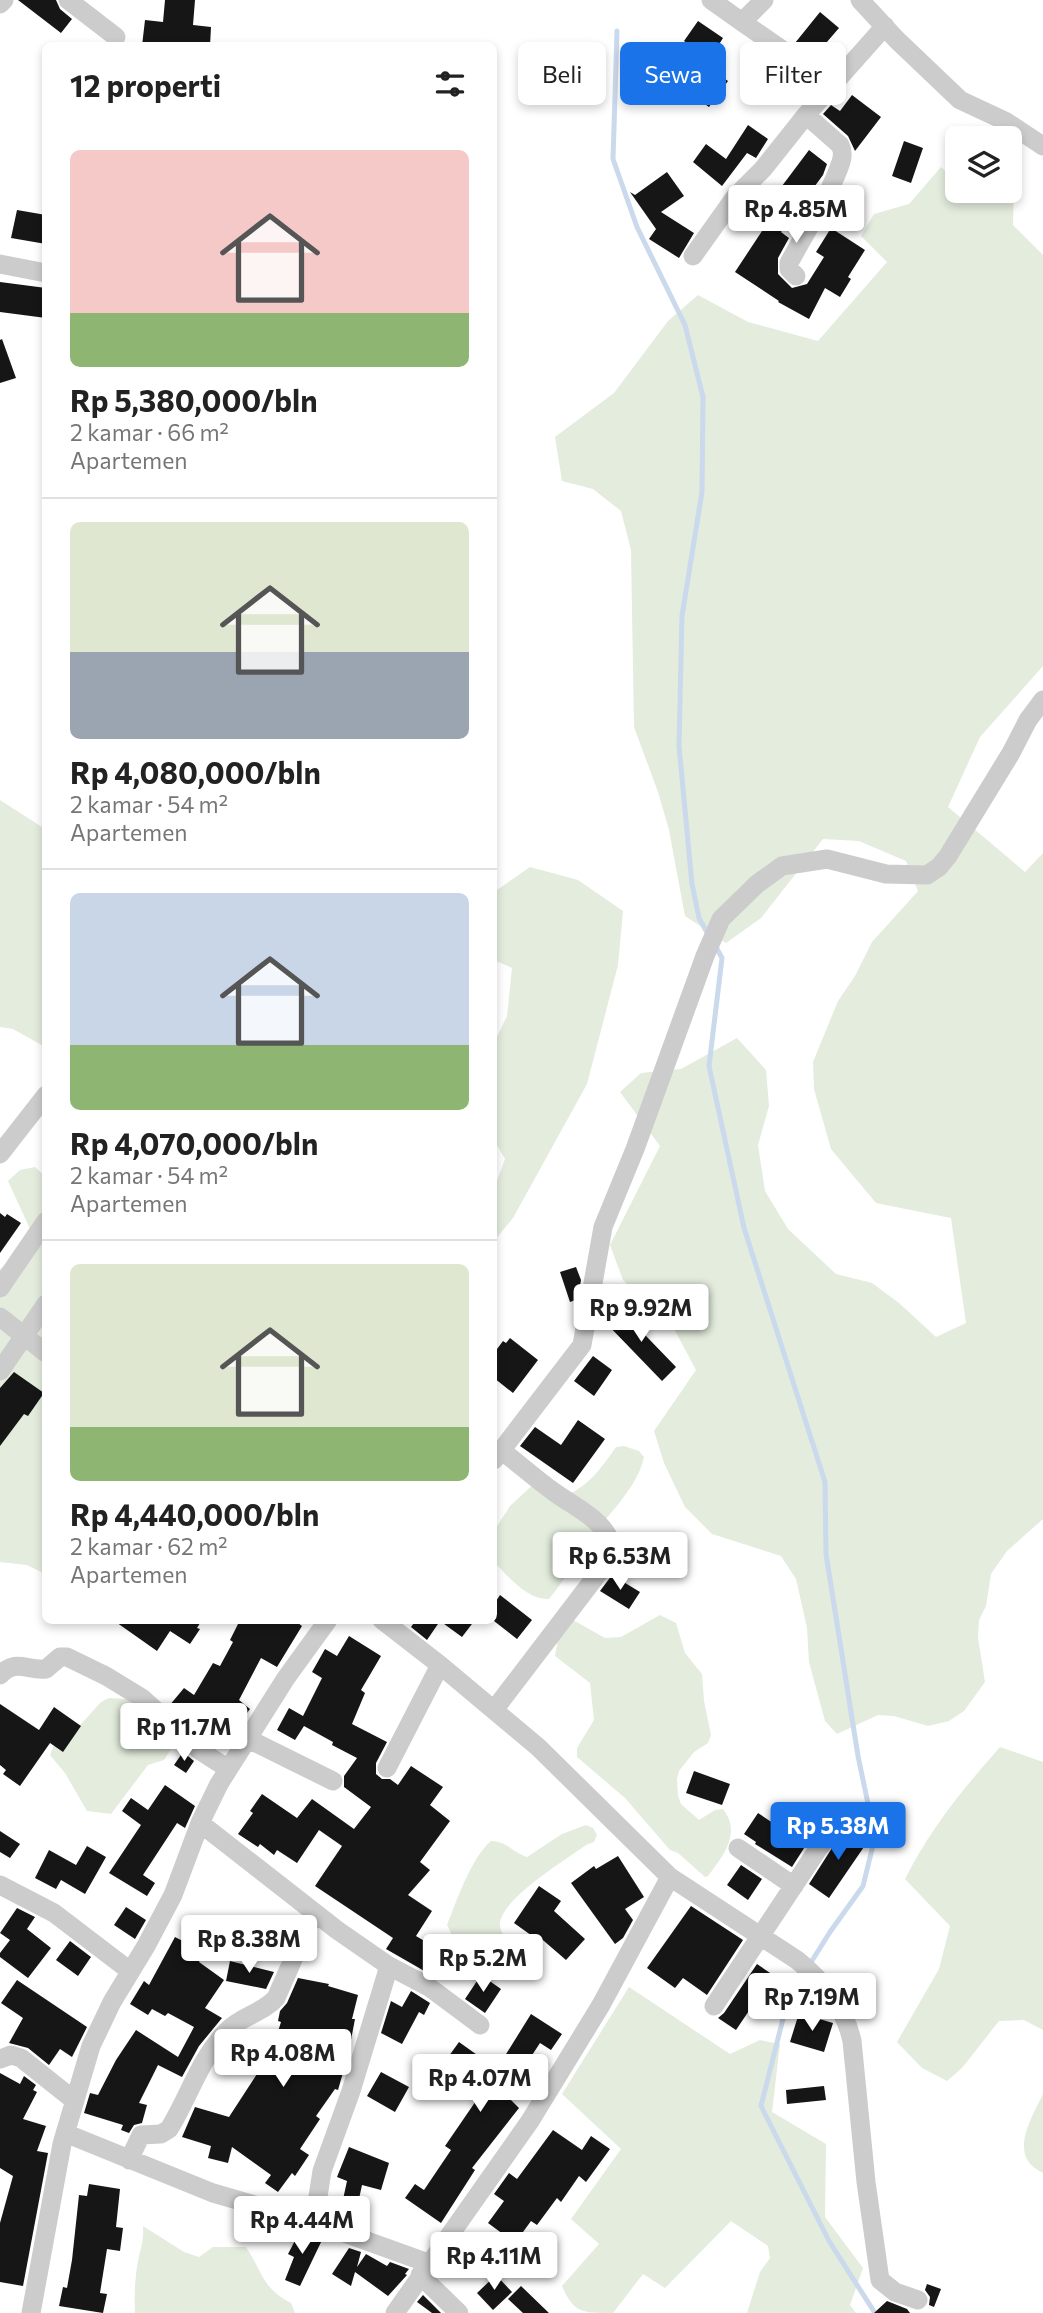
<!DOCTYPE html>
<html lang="id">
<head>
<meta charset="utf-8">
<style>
	body { margin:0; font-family:Commissioner,sans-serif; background:#f6f6f6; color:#222; height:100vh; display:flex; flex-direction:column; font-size:26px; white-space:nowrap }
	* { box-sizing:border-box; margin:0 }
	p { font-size:23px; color:#767676 }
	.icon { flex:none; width:38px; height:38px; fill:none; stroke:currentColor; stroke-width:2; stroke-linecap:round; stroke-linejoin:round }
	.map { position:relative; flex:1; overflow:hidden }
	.drawer { position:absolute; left:42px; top:42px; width:455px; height:1582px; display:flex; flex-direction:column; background:#fff; border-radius:10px; box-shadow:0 4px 10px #0003 }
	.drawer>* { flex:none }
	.top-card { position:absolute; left:518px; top:42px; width:420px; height:63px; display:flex; gap:14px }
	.buttons { position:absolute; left:945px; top:126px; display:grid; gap:14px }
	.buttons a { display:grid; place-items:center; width:77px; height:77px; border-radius:10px; background:#fff; box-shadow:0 4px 10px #0003; font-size:35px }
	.price { position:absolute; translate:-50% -60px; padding:0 16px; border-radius:7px; background:#fff; color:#222; font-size:23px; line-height:46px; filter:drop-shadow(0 2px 4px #0008) }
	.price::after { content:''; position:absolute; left:50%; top:42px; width:21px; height:16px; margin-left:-10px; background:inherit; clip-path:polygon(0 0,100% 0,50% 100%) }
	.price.active { background:#1a73e8; color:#fff }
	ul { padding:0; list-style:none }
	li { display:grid; align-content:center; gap:14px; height:371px; padding:0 28px }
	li+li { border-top:2px solid #e0e0e0 }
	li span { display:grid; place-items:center; height:217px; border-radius:10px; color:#555 }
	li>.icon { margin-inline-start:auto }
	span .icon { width:126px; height:126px; fill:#fffc; stroke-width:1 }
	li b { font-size:30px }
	h2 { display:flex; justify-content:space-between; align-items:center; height:84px; padding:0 28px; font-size:30px }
	.pill { padding:0 24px; border-radius:10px; background:#fff; box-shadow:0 4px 10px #0003; font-size:24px; line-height:63px }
	.pill.active { background:#1a73e8; color:#fff }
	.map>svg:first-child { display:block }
	.green { fill:#e3ecdd }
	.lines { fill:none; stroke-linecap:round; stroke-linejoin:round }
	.stream { stroke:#cad9eb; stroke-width:5 }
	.building { fill:#161616 }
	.minor { stroke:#ccc; stroke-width:19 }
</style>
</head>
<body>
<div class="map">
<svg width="1043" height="2313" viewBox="0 0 1043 2313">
	<rect width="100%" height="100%" fill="#fff"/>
	<path class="green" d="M 941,167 L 957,182 L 957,191 L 967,191 L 977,200 L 1000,191 L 1010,191 L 1010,187 L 1014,185 L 1013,225 L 1043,255 L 1043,666 L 980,737 L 948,807 L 1025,872 L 1043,853 L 1043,1519 L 1007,1551 L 991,1574 L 986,1606 L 979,1620 L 978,1638 L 985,1682 L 964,1711 L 949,1721 L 928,1726 L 894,1716 L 878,1715 L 837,1734 L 825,1721 L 809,1662 L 807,1628 L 796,1579 L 781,1556 L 712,1534 L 685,1507 L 664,1463 L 654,1431 L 696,1370 L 672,1325 L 623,1280 L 610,1245 L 660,1146 L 620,1092 L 641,1073 L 681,1069 L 737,1038 L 766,1070 L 769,1106 L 758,1145 L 765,1191 L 788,1229 L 836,1274 L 872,1283 L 899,1303 L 936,1337 L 966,1323 L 951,1218 L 876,1203 L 831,1149 L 814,1089 L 813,1062 L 838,1001 L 855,976 L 872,942 L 918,891 L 906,861 L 859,841 L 823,839 L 761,918 L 726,943 L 685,916 L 669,830 L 658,792 L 634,727 L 631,550 L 621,511 L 593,489 L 562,481 L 555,437 L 614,393 L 668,321 L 698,295 L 748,322 L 818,341 L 887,262 L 861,236 L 874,214 L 909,204 Z
		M 0,800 L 45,829 L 45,1047 L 13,1029 L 0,1027 Z
		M 530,867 L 578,880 L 623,911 L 618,965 L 587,1084 L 513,1218 L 494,1241 L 494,1189 L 505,1159 L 494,1140 L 494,1043 L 507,1016 L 512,968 L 494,960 L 494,892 Z
		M 35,1167 L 46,1177 L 45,1574 L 27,1565 L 0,1562 L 0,1269 L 15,1257 L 30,1229 L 8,1181 L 20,1170 Z
		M 624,1446 L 639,1451 L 644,1457 C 637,1488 611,1511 593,1535 C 578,1557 565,1579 549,1599 C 527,1600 508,1576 494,1562 L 494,1531 L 510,1506 L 537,1481 L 567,1495 C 590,1485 602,1467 616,1447 Z
		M 660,1615 L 676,1623 L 685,1653 L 702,1674 L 704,1701 L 711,1735 L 708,1743 L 694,1752 L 679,1771 L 677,1779 L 678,1796 L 681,1804 L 699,1820 L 715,1810 L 723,1809 C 742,1833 723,1856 708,1876 L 705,1877 L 678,1853 L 670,1850 L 625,1798 L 577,1757 L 577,1748 L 594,1720 L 590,1683 L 555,1656 L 558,1639 L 573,1620 L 605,1638 L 621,1637 Z
		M 109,1698 L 127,1699 L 142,1705 L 171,1734 L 173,1746 L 164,1760 L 148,1765 L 111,1814 L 87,1811 L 65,1773 L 50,1755 L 57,1738 L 73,1733 L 101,1702 Z
		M 1000,1747 L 1043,1762 L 1043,2030 L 1024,2020 L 999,2021 L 962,2068 L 947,2081 L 922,2068 L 897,2042 L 939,1969 L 950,1926 L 905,1879 C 930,1829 963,1789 1000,1747 Z
		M 586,1825 L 593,1828 L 597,1835 L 594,1842 L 586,1845 C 567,1859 499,1900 500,1925 C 500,1930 504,1936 506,1941 L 486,1964 L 458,1947 L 447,1925 C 457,1900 471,1858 491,1841 C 507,1841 513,1853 527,1857 L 562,1834 Z
		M 629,1987 L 730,2054 L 760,2040 L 780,2044 L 772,2112 L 826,2144 L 825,2217 L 863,2268 L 850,2305 L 856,2313 L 747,2313 L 760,2272 L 770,2258 L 768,2246 L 731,2221 L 665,2288 L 643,2274 L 613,2313 C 581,2313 574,2313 562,2286 L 599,2244 L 571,2219 L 621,2149 L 562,2094 Z
		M 1043,2094 L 1043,2173 C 1007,2157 1031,2119 1043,2094 Z
		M 143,2226 L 184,2252 L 199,2257 L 213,2247 L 246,2247 C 263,2273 262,2288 291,2303 L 295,2313 L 135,2313 C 134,2296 135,2277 138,2261 C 141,2247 144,2241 143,2226 Z"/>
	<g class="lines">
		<path class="stream" d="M 617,31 L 613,159 L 637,227 L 685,325 L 703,397 L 702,492 L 682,616 L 679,746 L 692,884 L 699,918 L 709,936
			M 716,947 L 722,958 L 709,1066 L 744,1228 L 825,1482 L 826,1554 L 858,1756 L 875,1837 L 863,1886 L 830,1932 L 788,1999 L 761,2106 L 829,2241 L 875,2313"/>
	</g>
	<path class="building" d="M 18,0 L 56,0 L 60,9 L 72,19 L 61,33 Z
		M 165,0 L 195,0 L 193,25 L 211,27 L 210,46 L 142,46 L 145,20 L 163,22 Z
		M 820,12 L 839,28 L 814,57 L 795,43 Z
		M 698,21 L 723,38 L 710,59 L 684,41 Z
		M 757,55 L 787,76 L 772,98 L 741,76 Z
		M 697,59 L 728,81 L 709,107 L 678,85 Z
		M 852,95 L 881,117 L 855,151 L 848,136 L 823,114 L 831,105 L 840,111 Z
		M 748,125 L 768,139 L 756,158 L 747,153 L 722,186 L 693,162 L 706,144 L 726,159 Z
		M 904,141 L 923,148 L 911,183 L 892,176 Z
		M 809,150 L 827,164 L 823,175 L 781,232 L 789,238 L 778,258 L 778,274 L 792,288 L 807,284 L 824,257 L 816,252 L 831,228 L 865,250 L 848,277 L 851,279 L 840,297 L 825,288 L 809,319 L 778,302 L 779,301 L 735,272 L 764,228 L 740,211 L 753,196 L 767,206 Z
		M 667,172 L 684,196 L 661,212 L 694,233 L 679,258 L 649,239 L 656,229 L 630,192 L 635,195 Z
		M 17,210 L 46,215 L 46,244 L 11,238 Z
		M 0,282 L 46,288 L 46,318 L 0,312 Z
		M 2,339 L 16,378 L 0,383 L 0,340 Z
		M 0,1213 L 5,1217 L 7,1214 L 21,1223 L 0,1253 Z
		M 576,1267 L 581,1280 L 578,1299 L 570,1302 L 560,1272 Z
		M 619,1308 L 676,1367 L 662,1381 L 605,1322 Z
		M 510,1338 L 538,1360 L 513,1393 L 494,1378 L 494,1353 L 503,1341 L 506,1343 Z
		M 593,1356 L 612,1370 L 594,1396 L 574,1381 Z
		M 14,1372 L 44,1393 L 28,1416 L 24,1414 L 0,1446 L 0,1388 Z
		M 578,1420 L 605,1439 L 573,1483 L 520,1446 L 535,1427 L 561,1445 Z
		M 612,1575 L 640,1592 L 629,1609 L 600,1591 Z
		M 500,1595 L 532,1620 L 517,1639 L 494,1621 L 494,1604 Z
		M 113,1620 L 202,1620 L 197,1628 L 200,1629 L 190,1644 L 170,1631 L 157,1651 Z
		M 240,1620 L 294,1620 L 302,1626 L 277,1667 L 261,1658 L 239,1700 L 250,1709 L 232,1733 L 196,1707 L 186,1720 L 169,1706 L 184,1688 L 194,1695 L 213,1663 L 220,1666 L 233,1642 L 230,1640 Z
		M 416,1620 L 475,1620 L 462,1637 L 440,1621 L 427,1640 L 411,1627 Z
		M 349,1636 L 381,1656 L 361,1690 L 365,1693 L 352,1724 L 387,1742 L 376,1763 L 376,1774 L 382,1779 L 390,1779 L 398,1785 L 411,1766 L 443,1787 L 430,1805 L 450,1821 L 420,1862 L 430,1870 L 408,1895 L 432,1911 L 416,1936 L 453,1958 L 440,1980 L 386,1949 L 393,1938 L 315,1886 L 342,1846 L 319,1830 L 297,1863 L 277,1850 L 274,1855 L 260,1844 L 258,1847 L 238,1834 L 253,1813 L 250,1811 L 262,1794 L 297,1818 L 312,1799 L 354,1829 L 371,1807 L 344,1787 L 344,1776 L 357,1758 L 332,1745 L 333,1742 L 304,1726 L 295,1740 L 277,1730 L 289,1708 L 303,1716 L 322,1678 L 312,1672 L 325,1649 L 337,1656 Z
		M 0,1704 L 39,1730 L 54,1707 L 81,1726 L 63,1752 L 50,1743 L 20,1786 L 3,1774 L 6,1770 L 0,1765 Z
		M 183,1752 L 194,1761 L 186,1773 L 174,1765 Z
		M 694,1771 L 730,1784 L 722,1805 L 686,1793 Z
		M 165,1785 L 195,1806 L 185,1828 L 177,1823 L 143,1875 L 155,1883 L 147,1896 L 109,1873 L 141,1825 L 122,1811 L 131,1798 L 148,1810 Z
		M 758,1813 L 806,1845 L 792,1867 L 755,1844 L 756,1842 L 744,1834 Z
		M 846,1826 L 868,1841 L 829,1898 L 809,1884 Z
		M 0,1831 L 20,1844 L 10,1858 L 0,1852 Z
		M 87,1846 L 106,1857 L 85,1894 L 61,1880 L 56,1889 L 35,1878 L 49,1850 L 76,1865 Z
		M 618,1856 L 644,1897 L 625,1909 L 633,1920 L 623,1938 L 615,1944 L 571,1883 L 594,1866 L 596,1869 Z
		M 741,1865 L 762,1879 L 748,1900 L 727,1885 Z
		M 539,1886 L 561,1901 L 554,1911 L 585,1939 L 566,1960 L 537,1935 L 535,1938 L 514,1923 Z
		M 691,1906 L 743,1940 L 707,1995 L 683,1978 L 675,1988 L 647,1968 Z
		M 126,1907 L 146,1920 L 135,1939 L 114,1925 Z
		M 17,1908 L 35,1917 L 27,1929 L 51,1948 L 28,1978 L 0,1957 L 0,1953 L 10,1940 L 0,1933 Z
		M 175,1937 L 204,1952 L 199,1962 L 224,1980 L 205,2008 L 222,2018 L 199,2046 L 182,2077 L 158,2065 L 139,2103 L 147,2105 L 142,2123 L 134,2125 L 129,2133 L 121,2130 L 123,2125 L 84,2113 L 90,2093 L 98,2095 L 116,2060 L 136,2030 L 178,2057 L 194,2027 L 168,2013 L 165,2016 L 152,2009 L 148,2015 L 130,2004 L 144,1981 L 149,1985 Z
		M 70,1941 L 91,1957 L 78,1976 L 56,1960 Z
		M 230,1961 L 274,1972 L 266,1989 L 226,1981 Z
		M 757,1964 L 773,1975 L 736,2030 L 718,2018 L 724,2013 Z
		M 481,1975 L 501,1989 L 485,2013 L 465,1999 Z
		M 298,1978 L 329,1984 L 328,1986 L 358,1995 L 352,2019 L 355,2019 L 351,2040 L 305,2032 L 297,2057 L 344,2069 L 338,2090 L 335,2089 L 316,2116 L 320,2119 L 300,2149 L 309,2155 L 295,2176 L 292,2173 L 278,2192 L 265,2183 L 271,2175 L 232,2147 L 228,2163 L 208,2158 L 211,2146 L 182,2137 L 195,2107 L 229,2117 L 268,2057 L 270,2057 L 281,2022 L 278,2021 L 280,2011 L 287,2003 Z
		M 17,1980 L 87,2027 L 72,2057 L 60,2049 L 49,2065 L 28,2048 L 9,2043 L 23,2018 L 1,2003 Z
		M 411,1991 L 430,2003 L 424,2015 L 419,2012 L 402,2044 L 381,2033 L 391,2001 L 402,2007 Z
		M 799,2013 L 833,2023 L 824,2052 L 790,2042 Z
		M 531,2014 L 562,2034 L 551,2050 L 540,2043 L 521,2072 L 523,2073 L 507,2096 L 519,2108 L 472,2168 L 475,2170 L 441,2223 L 405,2198 L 415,2184 L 424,2190 L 451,2150 L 445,2146 L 480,2095 L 441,2067 L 459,2042 L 494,2067 L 501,2058 L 503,2059 Z
		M 381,2072 L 409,2087 L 395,2112 L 367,2096 Z
		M 0,2073 L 20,2084 L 24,2076 L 36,2085 L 33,2090 L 37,2092 L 23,2119 L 46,2126 L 37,2151 L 48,2153 L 23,2286 L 0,2282 L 0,2223 L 13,2176 L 0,2168 Z
		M 824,2086 L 826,2100 L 787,2104 L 786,2090 Z
		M 553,2130 L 582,2150 L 591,2136 L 610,2149 L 586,2182 L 579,2176 L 561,2202 L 557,2198 L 537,2225 L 531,2221 L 515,2243 L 488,2223 L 504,2201 L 494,2194 L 509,2173 L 517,2179 Z
		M 349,2147 L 389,2163 L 381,2190 L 362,2185 L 357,2208 L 342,2204 L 347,2181 L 337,2177 Z
		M 89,2184 L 120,2189 L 116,2227 L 123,2228 L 120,2251 L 107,2249 L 100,2293 L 107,2294 L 103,2313 L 59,2306 L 63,2287 L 67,2288 L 72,2260 L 79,2195 L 87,2196 Z
		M 300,2231 L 323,2238 L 300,2286 L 285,2280 L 294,2257 L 288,2254 Z
		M 349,2248 L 361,2252 L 357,2267 L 366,2254 L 387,2266 L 390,2262 L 409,2269 L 405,2274 L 407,2275 L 388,2296 L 355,2272 L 351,2286 L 332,2274 Z
		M 496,2275 L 512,2292 L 493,2310 L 477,2293 Z
		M 927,2284 L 941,2289 L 934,2307 L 929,2305 L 930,2297 L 925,2290 Z
		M 521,2286 L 549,2313 L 523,2313 L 508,2299 Z
		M 423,2295 L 441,2313 L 432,2313 L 417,2302 Z
		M 887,2301 L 907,2309 L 910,2313 L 874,2313 Z"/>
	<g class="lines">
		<path class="minor" d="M 68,0 L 116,37
			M 711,0 L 742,22 L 764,0
			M 860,0 L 897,40 L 960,100 L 1005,121 L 1043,146
			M 0,4 L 4,0
			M 742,22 L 833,85
			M 693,256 L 735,197 L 763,169 L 806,115 L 885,26
			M 0,264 L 46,273
			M 796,276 L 789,269 L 789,263 C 806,231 830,195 841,162 C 843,155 843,151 840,145 L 806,115
			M 0,1154 L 46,1095
			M 0,1288 L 46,1221
			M 0,1317 L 46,1353
			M 0,1371 L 46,1304
			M 494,1460 L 582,1345 L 603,1227 L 635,1149 L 705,956 L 721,919 L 757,884 L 782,866 L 827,859 L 886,874 L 927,875 L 939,867 L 948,856 L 1011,753 L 1028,720 L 1043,700
			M 382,1620 L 440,1665 L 538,1747 L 670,1877 L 797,1960 C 822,1980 845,2008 852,2041 L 866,2182 L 880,2280 L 895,2292 L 918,2300
			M 0,1675 C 17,1658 26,1671 46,1669 L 60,1657 L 67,1657 L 106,1676 L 142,1698 L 199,1750 L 227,1768
			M 494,1710 L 613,1554 C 611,1522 577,1509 554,1492 C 536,1479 519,1464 501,1450
			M 246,1738 L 333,1781
			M 387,1768 L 440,1665
			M 200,1823 L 337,1930 L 389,1966 L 351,2091 L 322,2171 L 314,2222
			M 738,1848 L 794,1886
			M 0,1885 L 54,1913 L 130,1971
			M 389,1966 L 429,1987 L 480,2025
			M 714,2006 L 834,1825
			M 0,2059 L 11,2055 L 21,2058 L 75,2101
			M 65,2133 L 213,2193 L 314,2222 L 428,2263
			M 129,2160 L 141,2135 L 161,2134 L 169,2129 C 189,2097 200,2058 227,2031 C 241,2016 263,2013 276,1998 L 314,1912
			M 420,2275 L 459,2313
			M 31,2313 L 62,2144 L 91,2046 L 112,2002 L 146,1946 L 173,1895 L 200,1823 L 219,1784 L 286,1678 L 328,1620
			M 395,2313 L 530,2121 L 601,2005 L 670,1877"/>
	</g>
</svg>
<div class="buttons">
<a><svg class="icon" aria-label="layers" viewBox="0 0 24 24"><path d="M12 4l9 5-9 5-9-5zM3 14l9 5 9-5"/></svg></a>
</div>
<b class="price" style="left:796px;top:245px">Rp 4.85M</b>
<b class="price" style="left:641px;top:1344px">Rp 9.92M</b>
<b class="price" style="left:620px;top:1592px">Rp 6.53M</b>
<b class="price" style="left:184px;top:1763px">Rp 11.7M</b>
<b class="price active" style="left:838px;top:1862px">Rp 5.38M</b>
<b class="price" style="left:249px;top:1975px">Rp 8.38M</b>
<b class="price" style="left:483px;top:1994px">Rp 5.2M</b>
<b class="price" style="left:812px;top:2033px">Rp 7.19M</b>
<b class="price" style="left:283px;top:2089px">Rp 4.08M</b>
<b class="price" style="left:480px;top:2114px">Rp 4.07M</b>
<b class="price" style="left:302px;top:2256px">Rp 4.44M</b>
<b class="price" style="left:494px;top:2292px">Rp 4.11M</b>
<div class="top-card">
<a class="pill">Beli</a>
<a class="pill active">Sewa</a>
<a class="pill">Filter</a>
</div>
<section class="drawer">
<h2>12 properti<svg class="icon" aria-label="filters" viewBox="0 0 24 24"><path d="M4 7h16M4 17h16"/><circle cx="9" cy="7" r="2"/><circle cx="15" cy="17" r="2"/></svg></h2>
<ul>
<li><span style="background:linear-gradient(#f6c9c9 75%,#8fb573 0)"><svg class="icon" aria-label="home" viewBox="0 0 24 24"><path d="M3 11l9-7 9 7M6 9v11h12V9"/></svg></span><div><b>Rp 5,380,000/bln</b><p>2 kamar · 66 m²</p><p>Apartemen</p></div></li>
<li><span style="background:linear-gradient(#dfe7d0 60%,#9aa5b1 0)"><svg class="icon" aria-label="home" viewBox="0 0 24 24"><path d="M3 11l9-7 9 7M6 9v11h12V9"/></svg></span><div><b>Rp 4,080,000/bln</b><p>2 kamar · 54 m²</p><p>Apartemen</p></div></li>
<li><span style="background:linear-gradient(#c9d6e8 70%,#8fb573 0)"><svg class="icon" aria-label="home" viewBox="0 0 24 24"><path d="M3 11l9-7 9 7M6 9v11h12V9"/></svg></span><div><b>Rp 4,070,000/bln</b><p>2 kamar · 54 m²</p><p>Apartemen</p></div></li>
<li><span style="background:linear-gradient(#dfe7d0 75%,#8fb573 0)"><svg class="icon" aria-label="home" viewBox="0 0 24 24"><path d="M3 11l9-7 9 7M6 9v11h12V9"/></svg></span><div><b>Rp 4,440,000/bln</b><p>2 kamar · 62 m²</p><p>Apartemen</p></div></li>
</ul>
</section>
</div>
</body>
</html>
